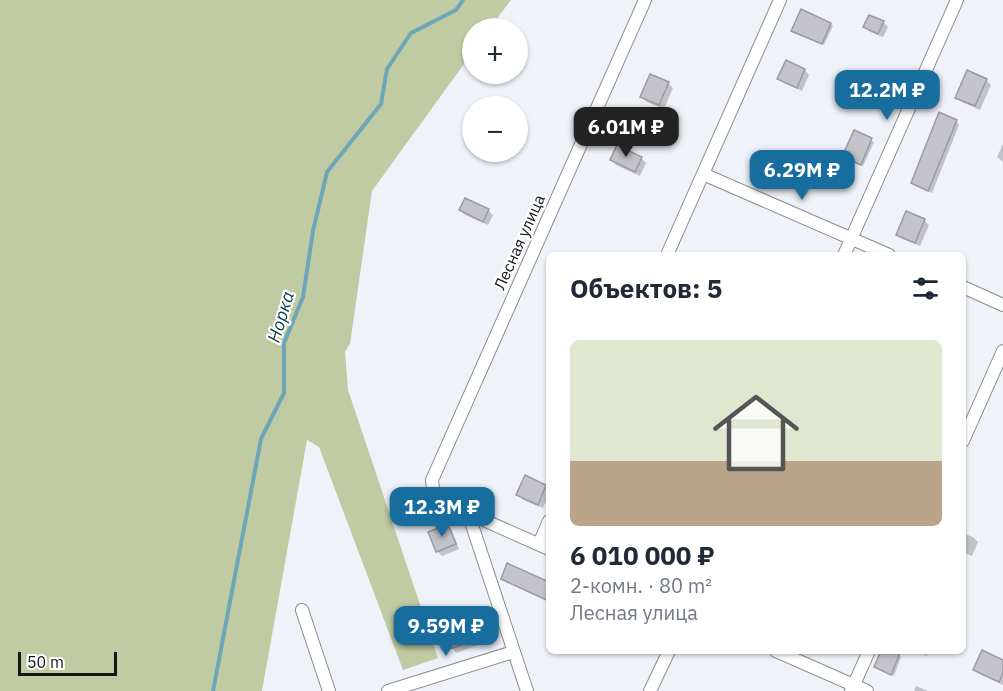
<!DOCTYPE html>
<html lang="ru">
<head>
<meta charset="utf-8">
<style>
	body { margin:0; font-family:"IBM Plex Sans",sans-serif; background:#f2f2f3; color:#1f2937; height:100vh; display:flex; flex-direction:column; font-size:22px; white-space:nowrap }
	* { box-sizing:border-box; margin:0 }
	p { font-size:20px; color:#747a83 }
	.icon { flex:none; width:33px; height:33px; fill:none; stroke:currentColor; stroke-width:2; stroke-linecap:round; stroke-linejoin:round }
	.map { position:relative; flex:1; overflow:hidden }
	.details { position:absolute; left:546px; top:252px; width:420px; height:402px; display:flex; flex-direction:column; background:#fff; border-radius:9px; box-shadow:0 2px 4px #0004 }
	.details>* { flex:none }
	.tools { position:absolute; left:462px; top:18px; display:grid; gap:12px }
	.tools a { display:grid; place-items:center; width:66px; height:66px; border-radius:50%; background:#fff; box-shadow:0 2px 4px #0004; font-size:30px }
	.scale { position:absolute; left:18px; bottom:15px; width:99px; box-sizing:border-box; padding-left:6px; border:3px solid #141517; border-top:0; font-size:16px; line-height:21px; white-space:nowrap; color:#141517; -webkit-text-stroke:4px #fff; paint-order:stroke }
	.price { position:absolute; translate:-50% -51px; padding:0 14px; border-radius:12px; background:#176d9e; color:#fff; font-size:20px; line-height:39px; filter:drop-shadow(0 2px 3px #0008) }
	.price::after { content:''; position:absolute; left:50%; top:36px; width:18px; height:14px; margin-left:-9px; background:inherit; clip-path:polygon(0 0,100% 0,50% 100%) }
	.price.selected { background:#222; color:#fff }
	ul { padding:0; list-style:none }
	li { display:grid; align-content:center; gap:12px; height:318px; padding:0 24px }
	li span { display:grid; place-items:center; height:186px; border-radius:9px; color:#555 }
	li>.icon { margin-inline-start:auto }
	span .icon { width:108px; height:108px; fill:#fffc; stroke-width:1 }
	li b { font-size:26px }
	h2 { display:flex; justify-content:space-between; align-items:center; height:72px; padding:0 24px; font-size:26px }
	.map>svg:first-child { display:block }
	.green { fill:#c1cba3 }
	.shadow { fill:#0003 }
	.lines { fill:none; stroke-linecap:round; stroke-linejoin:round }
	.stream { stroke:#6da7b7; stroke-width:4 }
	.building { fill:#c5c3ca; stroke:#9c9aa0; stroke-width:1.5 }
	.street-casing { stroke:#8a8d93; stroke-width:14 }
	.street { stroke:#fff; stroke-width:12 }
	.labels { text-anchor:middle; stroke-width:4.5; stroke-linejoin:round; paint-order:stroke }
	.street-label { font-size:16px; fill:#141517; stroke:#fff }
	.water-label { font-size:18px; font-style:italic; fill:#033c48; stroke:#fff }
</style>
</head>
<body>
<div class="map">
<svg width="1003" height="691" viewBox="0 0 1003 691">
	<rect width="100%" height="100%" fill="#eff3f9"/>
	<path class="green" d="M 0,0 L 511,0 L 490,28 L 472,28 L 472,53 L 372,191 L 350,344 L 345,352 L 348,390 L 438,658 L 403,670 L 319,447 L 307,440 L 262,691 L 0,691 Z"/>
	<path class="shadow" d="M 883,22 L 888,27 L 883,37 L 870,32 L 865,27 Z
		M 831,24 L 833,26 L 824,45 L 793,31 Z
		M 805,70 L 809,75 L 802,91 L 784,83 L 779,78 Z
		M 986,80 L 991,85 L 980,110 L 962,102 L 957,97 Z
		M 668,83 L 673,88 L 664,109 L 647,102 L 642,97 Z
		M 956,121 L 959,125 L 932,193 L 916,186 L 912,182 Z
		M 854,132 L 874,142 L 863,166 L 846,159 Z
		M 1003,144 L 1003,162 L 997,157 Z
		M 641,158 L 646,163 L 640,176 L 616,165 L 612,160 Z
		M 461,210 L 488,210 L 493,215 L 488,225 L 465,215 Z
		M 924,220 L 929,225 L 920,246 L 903,239 L 898,234 Z
		M 545,486 L 549,489 L 549,494 L 543,508 L 523,500 L 518,495 Z
		M 447,526 L 452,531 L 459,549 L 442,556 L 437,551 Z
		M 963,533 L 973,537 L 978,542 L 972,556 L 963,552 Z
		M 502,578 L 549,583 L 549,602 L 506,582 Z
		M 463,614 L 468,619 L 478,645 L 456,653 L 452,648 L 442,622 Z
		M 883,651 L 889,651 L 901,657 L 894,676 L 878,669 Z
		M 915,651 L 929,651 L 927,656 Z
		M 1003,662 L 1003,685 L 980,674 L 975,669 Z
		M 916,686 L 928,691 L 914,691 Z"/>
	<g class="lines">
		<path class="stream" d="M 213,691 L 261,439 L 284,393 L 284,343 L 303,297 L 313,231 L 327,172 L 381,104 L 387,69 L 411,33 L 456,10 L 463,0"/>
	</g>
	<path class="building" d="M 801,9 L 831,23 L 822,44 L 791,31 Z
		M 869,15 L 884,21 L 878,34 L 863,27 Z
		M 786,60 L 805,69 L 797,88 L 777,79 Z
		M 967,70 L 987,79 L 975,106 L 955,98 Z
		M 650,74 L 669,82 L 659,105 L 640,97 Z
		M 939,112 L 957,120 L 928,191 L 911,183 Z
		M 854,130 L 872,138 L 861,165 L 842,157 Z
		M 617,145 L 642,157 L 635,172 L 610,160 Z
		M 465,198 L 489,209 L 483,222 L 459,210 Z
		M 906,211 L 925,219 L 915,243 L 896,235 Z
		M 525,475 L 546,485 L 538,505 L 516,495 Z
		M 448,524 L 456,544 L 436,552 L 428,532 Z
		M 507,563 L 549,582 L 549,601 L 501,579 Z
		M 463,612 L 474,640 L 450,649 L 440,621 Z
		M 982,650 L 1003,660 L 1003,673 L 999,682 L 973,670 Z
		M 881,651 L 901,651 L 891,675 L 874,667 Z"/>
	<g class="lines">
		<g class="street-casing">
			<path id="street" d="M 703,174 L 889,255
				M 667,255 L 780,0
				M 844,255 L 957,0
				M 963,287 L 1003,305
				M 963,441 L 1003,351
				M 468,513 L 527,691
				M 539,544 L 549,521
				M 549,549 L 434,498 L 432,480 L 645,0
				M 302,610 L 329,691
				M 776,651 L 867,691
				M 388,691 L 513,652
				M 650,691 L 669,651
				M 851,691 L 869,651"/>
		</g>
		<use href="#street" class="street"/>
	</g>
	<g class="labels">
		<g class="street-label">
			<text transform="translate(519 242) rotate(-66)" y="6">Лесная улица</text>
		</g>
		<g class="water-label">
			<text transform="translate(281 317) rotate(-73)" y="6">Норка</text>
		</g>
	</g>
</svg>
<div class="tools">
<a>+</a>
<a>−</a>
</div>
<div class="scale">50 m</div>
<b class="price" style="left:887px;top:121px">12.2M ₽</b>
<b class="price selected" style="left:626px;top:158px">6.01M ₽</b>
<b class="price" style="left:802px;top:201px">6.29M ₽</b>
<b class="price" style="left:442px;top:538px">12.3M ₽</b>
<b class="price" style="left:446px;top:657px">9.59M ₽</b>
<section class="details">
<h2>Объектов: 5<svg class="icon" aria-label="filters" viewBox="0 0 24 24"><path d="M4 7h16M4 17h16"/><circle cx="9" cy="7" r="2"/><circle cx="15" cy="17" r="2"/></svg></h2>
<ul>
<li><span style="background:linear-gradient(#dfe7d0 65%,#b9a48a 0)"><svg class="icon" aria-label="home" viewBox="0 0 24 24"><path d="M3 11l9-7 9 7M6 9v11h12V9"/></svg></span><div><b>6 010 000 ₽</b><p>2-комн. · 80 m²</p><p>Лесная улица</p></div></li>
</ul>
</section>
</div>
</body>
</html>
